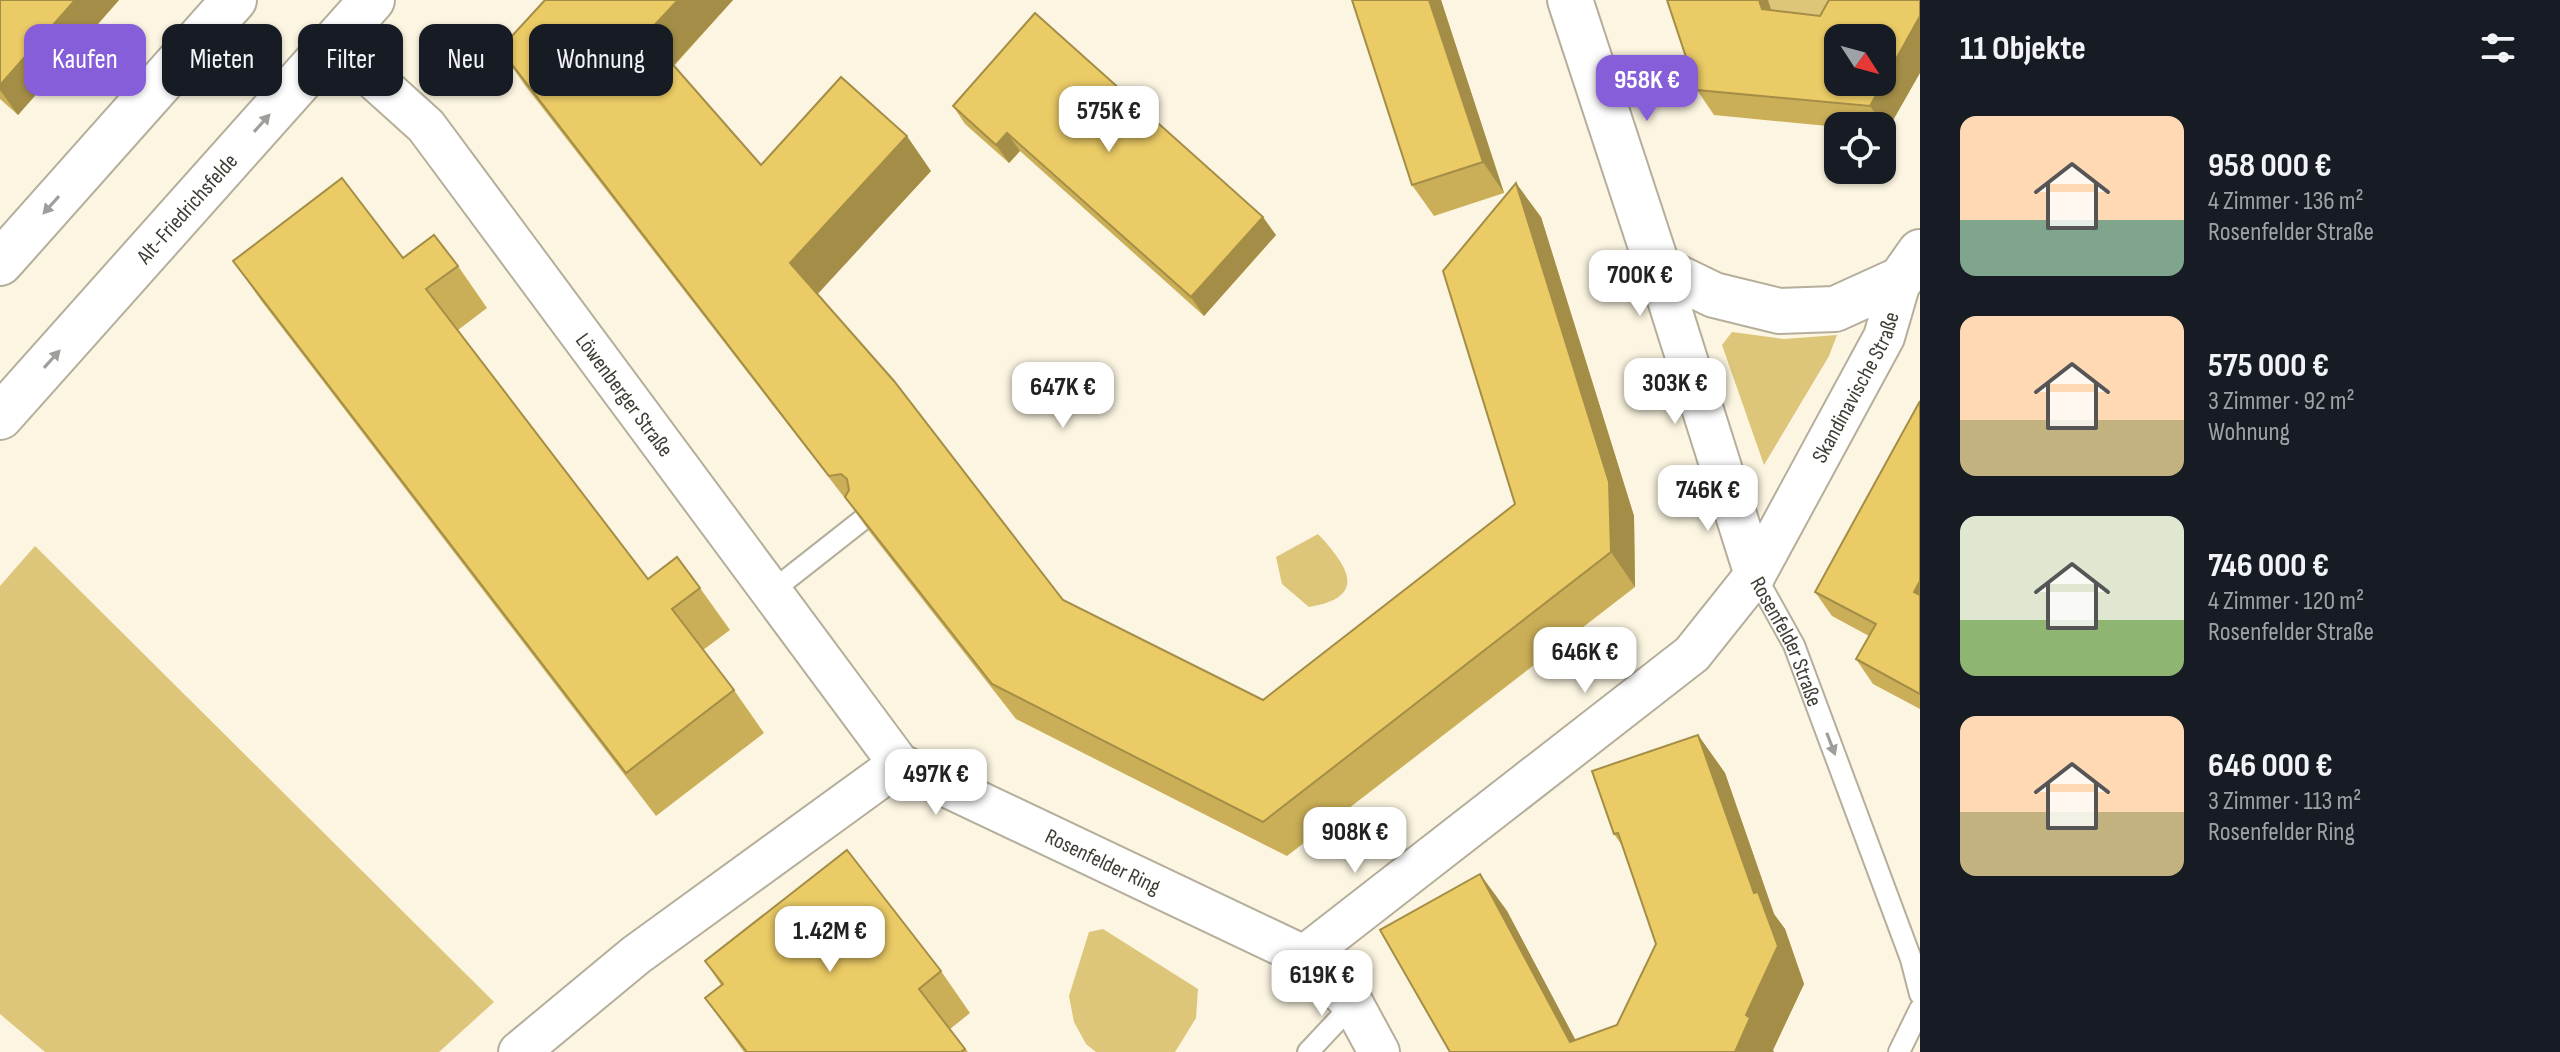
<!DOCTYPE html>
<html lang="de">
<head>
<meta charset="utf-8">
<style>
	body { margin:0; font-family:"Sofia Sans Condensed",sans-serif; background:#242831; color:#f1f3f6; height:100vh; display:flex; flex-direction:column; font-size:30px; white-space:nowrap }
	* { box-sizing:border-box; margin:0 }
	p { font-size:26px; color:#9ea1a6 }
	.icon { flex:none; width:44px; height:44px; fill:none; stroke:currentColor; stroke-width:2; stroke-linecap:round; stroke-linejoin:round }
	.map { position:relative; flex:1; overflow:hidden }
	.panel { display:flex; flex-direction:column; background:#171b24; width:640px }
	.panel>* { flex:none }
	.top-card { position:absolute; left:24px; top:24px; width:760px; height:72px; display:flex; gap:16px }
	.needle { width:52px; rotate:126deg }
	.buttons { position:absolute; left:1824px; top:24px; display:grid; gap:16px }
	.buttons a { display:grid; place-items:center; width:72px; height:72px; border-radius:16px; background:#171b24; box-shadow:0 2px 6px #0004; font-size:40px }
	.price { position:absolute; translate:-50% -68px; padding:0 18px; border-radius:16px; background:#fff; color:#222; font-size:26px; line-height:52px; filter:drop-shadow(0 2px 4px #0008) }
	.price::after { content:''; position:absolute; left:50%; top:48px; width:24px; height:18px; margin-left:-12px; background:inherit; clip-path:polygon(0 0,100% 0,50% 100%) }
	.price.on { background:#875ed9; color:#fff }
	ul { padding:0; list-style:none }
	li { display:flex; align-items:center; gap:24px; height:200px; padding:0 40px }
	li span { display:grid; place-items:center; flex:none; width:224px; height:160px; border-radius:16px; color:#555 }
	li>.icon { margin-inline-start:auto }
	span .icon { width:96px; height:96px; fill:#fffc; stroke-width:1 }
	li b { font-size:34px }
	h2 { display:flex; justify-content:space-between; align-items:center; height:96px; padding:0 40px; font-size:34px }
	.tag { padding:0 28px; border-radius:16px; background:#171b24; box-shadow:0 2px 6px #0004; font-size:28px; line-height:72px }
	.tag.on { background:#875ed9; color:#fff }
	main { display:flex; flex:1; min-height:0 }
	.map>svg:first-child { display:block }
	.green { fill:#ddc579 }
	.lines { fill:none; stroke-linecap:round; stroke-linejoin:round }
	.service-casing { stroke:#b4ae9b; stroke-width:24 }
	.minor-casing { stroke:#b4ae9b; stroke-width:44 }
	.tertiary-casing { stroke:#b4ae9b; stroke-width:48 }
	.primary-casing { stroke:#b4ae9b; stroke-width:48 }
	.service { stroke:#fff; stroke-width:20 }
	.minor { stroke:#fff; stroke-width:40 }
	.tertiary { stroke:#fff; stroke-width:44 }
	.primary { stroke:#fff; stroke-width:44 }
	.wall { fill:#caaf58 }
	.shaded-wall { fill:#a48e47 }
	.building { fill:#ebcb66; stroke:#a48e47; stroke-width:2; fill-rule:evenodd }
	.oneway { fill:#9f9e9a }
	.labels { text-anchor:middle; stroke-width:8; stroke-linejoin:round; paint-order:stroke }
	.street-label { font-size:22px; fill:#3f3c34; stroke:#fcf5e1 }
</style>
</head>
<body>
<main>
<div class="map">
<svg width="1920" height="1052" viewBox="0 0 1920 1052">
	<rect width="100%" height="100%" fill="#fcf5e1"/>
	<path class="green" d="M 1768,0 L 1860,0 L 1838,38 L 1779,34 Z
		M 1732,332 L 1784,339 L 1837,335 L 1829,356 L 1764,465 L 1722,345 Z
		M 1318,534 C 1348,566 1369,597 1309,607 L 1282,584 L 1276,557 Z
		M 35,546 L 494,1002 L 439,1052 L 45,1052 L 0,1014 L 0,586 Z
		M 1103,929 L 1198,989 L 1196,1018 L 1175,1052 L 1096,1052 L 1086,1044 L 1074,1022 L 1069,996 L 1089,932 Z"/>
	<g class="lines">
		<g class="service-casing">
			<g id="service">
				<path id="s1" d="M 1755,575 L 1794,645 L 1911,959 L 1920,994"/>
				<path d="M 772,591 L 861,521"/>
				<path d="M 1308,1052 L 1353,1004"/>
				<path d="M 1899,1052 L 1920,1009"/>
			</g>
		</g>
		<g class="minor-casing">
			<g id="minor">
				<path id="s2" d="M 334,43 L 426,126 L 899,764 L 1304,956 L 1353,1004 L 1379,1052"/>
				<path d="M 1658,268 L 1755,575"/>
				<path id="s3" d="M 1304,956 L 1692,654 L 1755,575 L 1884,337 L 1901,279"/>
				<path d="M 519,1052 L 636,955 L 899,764"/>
			</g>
		</g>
		<g class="tertiary-casing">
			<path id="tertiary" d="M 1570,0 L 1658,268 L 1714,295 L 1779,311 L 1835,309 L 1901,279 L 1920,252"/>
		</g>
		<g class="primary-casing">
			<g id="primary">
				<path d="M 0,263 L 234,0"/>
				<path id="s4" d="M 0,417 L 372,0"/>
			</g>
		</g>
		<use href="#service" class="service"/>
		<use href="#minor" class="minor"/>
		<use href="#tertiary" class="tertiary"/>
		<use href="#primary" class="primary"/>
	</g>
	<path class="wall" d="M 0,0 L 119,0 L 18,115 L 0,99 Z
		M 545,0 L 733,0 L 674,66 L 761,165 L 931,171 L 817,294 L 1063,600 L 1263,700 L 1515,504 L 1541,217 L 1634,516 L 1635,587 L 1287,856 L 1016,719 L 869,531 L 854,510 L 524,84 L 500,49 Z
		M 1441,0 L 1504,193 L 1434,216 L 1412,185 Z
		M 1768,0 L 1771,10 L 1820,16 L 1887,131 L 1882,131 L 1882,126 L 1838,127 L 1714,115 L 1697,90 Z
		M 953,106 L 1276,235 L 1204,316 L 1020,151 L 1009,163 L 965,124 Z
		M 233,261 L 458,266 L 487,308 L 458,330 L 648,579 L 700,588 L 730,630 L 703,650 L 734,690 L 764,733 L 656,816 L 263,303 Z
		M 1920,401 L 1920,709 L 1873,684 L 1856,659 L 1869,636 L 1832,616 L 1815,592 Z
		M 1698,735 L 1725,773 L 1774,914 L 1785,929 L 1804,984 L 1773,1050 L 1450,1052 L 1480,874 L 1507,911 L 1575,1040 L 1617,1025 L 1656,944 L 1624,848 L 1614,834 Z
		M 705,961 L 941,971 L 970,1013 L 950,1029 L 968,1052 L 744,1052 L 705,998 L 721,985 Z"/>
	<path class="shaded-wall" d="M 75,0 L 119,0 L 18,115 L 0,90 L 0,85 Z
		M 678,0 L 733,0 L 670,69 L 646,34 Z
		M 1429,0 L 1441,0 L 1504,193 L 1483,162 Z
		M 1759,0 L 1768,0 L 1779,34 L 1762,9 Z
		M 1920,16 L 1920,73 L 1887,131 L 1870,106 Z
		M 1007,133 L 1020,151 L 1009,163 L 996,145 Z
		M 907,136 L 931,171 L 814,298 L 790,263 Z
		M 1516,183 L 1541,217 L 1634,516 L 1635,587 L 1611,552 Z
		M 1263,217 L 1276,235 L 1204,316 L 1191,297 Z
		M 1920,581 L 1920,600 L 1914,592 Z
		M 1698,735 L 1725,773 L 1774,914 L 1785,929 L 1804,984 L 1773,1050 L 1774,1052 L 1735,1052 L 1746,1015 Z
		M 1480,874 L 1507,911 L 1582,1052 L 1570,1042 Z"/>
	<path class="building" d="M 0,0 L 75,0 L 0,85 Z
		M 545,0 L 678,0 L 646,34 L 761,165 L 841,77 L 907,136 L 790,263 L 894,381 L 1063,600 L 1263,700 L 1515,504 L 1443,271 L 1516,183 L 1609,482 L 1611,552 L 1263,822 L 992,684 L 845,497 L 849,490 L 847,479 L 841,474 L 829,476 L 500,49 Z
		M 1352,0 L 1429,0 L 1483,162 L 1412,185 Z
		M 1667,0 L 1759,0 L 1762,9 L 1820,16 L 1829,0 L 1920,0 L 1920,16 L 1870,106 L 1697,90 ZM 1838,38 L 1882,38 L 1882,82 L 1838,82 Z
		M 1035,13 L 1263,217 L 1191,297 L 1007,133 L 996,145 L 953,106 Z
		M 342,178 L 403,258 L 434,235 L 458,266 L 426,289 L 648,579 L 677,557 L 700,588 L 672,609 L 734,690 L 626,773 L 233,261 Z
		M 1920,401 L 1920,581 L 1914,592 L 1920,595 L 1920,694 L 1856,659 L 1876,624 L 1815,592 Z
		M 1698,735 L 1754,893 L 1758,892 L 1778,946 L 1746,1015 L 1750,1018 L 1735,1052 L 1450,1052 L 1380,930 L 1480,874 L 1570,1042 L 1617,1025 L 1656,944 L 1618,833 L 1614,834 L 1592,771 Z
		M 847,850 L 941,971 L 919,989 L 965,1049 L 961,1052 L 747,1052 L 705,998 L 723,984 L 705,961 Z"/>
	<defs><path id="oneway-solid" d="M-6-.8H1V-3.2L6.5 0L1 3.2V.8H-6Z" transform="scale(2)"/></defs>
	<g class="oneway">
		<use href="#oneway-solid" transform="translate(262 123) rotate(-48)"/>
		<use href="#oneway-solid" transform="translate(51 205) rotate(132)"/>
		<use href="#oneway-solid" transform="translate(52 359) rotate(-48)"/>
		<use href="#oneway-solid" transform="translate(1831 744) rotate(69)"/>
	</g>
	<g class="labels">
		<g class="street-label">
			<text dy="8" stroke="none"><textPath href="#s4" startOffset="280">Alt-Friedrichsfelde</textPath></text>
			<text dy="8" stroke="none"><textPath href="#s3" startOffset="806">Skandinavische Straße</textPath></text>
			<text dy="8" stroke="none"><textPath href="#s2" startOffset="458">Löwenberger Straße</textPath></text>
			<text dy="8" stroke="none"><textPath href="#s1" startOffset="74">Rosenfelder Straße</textPath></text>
			<text dy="8" stroke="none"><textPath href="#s2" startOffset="1144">Rosenfelder Ring</textPath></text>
		</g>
	</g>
</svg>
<div class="buttons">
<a><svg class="needle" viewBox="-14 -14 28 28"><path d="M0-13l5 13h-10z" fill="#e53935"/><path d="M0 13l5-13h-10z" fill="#9ea1a6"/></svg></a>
<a><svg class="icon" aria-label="locate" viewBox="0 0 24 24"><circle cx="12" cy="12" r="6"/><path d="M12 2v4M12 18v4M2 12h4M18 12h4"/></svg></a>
</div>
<b class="price on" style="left:1647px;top:123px">958K €</b>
<b class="price" style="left:1109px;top:154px">575K €</b>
<b class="price" style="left:1640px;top:318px">700K €</b>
<b class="price" style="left:1675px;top:426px">303K €</b>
<b class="price" style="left:1063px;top:430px">647K €</b>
<b class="price" style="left:1708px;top:533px">746K €</b>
<b class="price" style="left:1585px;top:695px">646K €</b>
<b class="price" style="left:936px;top:817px">497K €</b>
<b class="price" style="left:1355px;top:875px">908K €</b>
<b class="price" style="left:830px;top:974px">1.42M €</b>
<b class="price" style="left:1322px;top:1018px">619K €</b>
<div class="top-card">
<a class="tag on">Kaufen</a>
<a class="tag">Mieten</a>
<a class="tag">Filter</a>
<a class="tag">Neu</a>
<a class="tag">Wohnung</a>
</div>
</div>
<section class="panel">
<h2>11 Objekte<svg class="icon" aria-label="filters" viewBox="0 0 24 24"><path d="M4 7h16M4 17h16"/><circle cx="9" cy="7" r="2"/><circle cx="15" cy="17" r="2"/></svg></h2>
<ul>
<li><span style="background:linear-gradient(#ffd9b3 65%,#7fa58c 0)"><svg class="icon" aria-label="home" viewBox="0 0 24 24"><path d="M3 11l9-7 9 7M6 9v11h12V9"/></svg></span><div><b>958 000 €</b><p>4 Zimmer · 136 m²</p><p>Rosenfelder Straße</p></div></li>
<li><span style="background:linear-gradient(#ffd9b3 65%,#c2b280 0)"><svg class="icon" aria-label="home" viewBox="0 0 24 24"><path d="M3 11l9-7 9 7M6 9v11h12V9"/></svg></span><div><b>575 000 €</b><p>3 Zimmer · 92 m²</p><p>Wohnung</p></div></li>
<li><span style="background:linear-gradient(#dfe7d0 65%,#8fb573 0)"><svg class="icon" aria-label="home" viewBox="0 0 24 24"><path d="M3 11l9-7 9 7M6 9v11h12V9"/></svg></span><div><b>746 000 €</b><p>4 Zimmer · 120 m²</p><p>Rosenfelder Straße</p></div></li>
<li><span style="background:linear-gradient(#ffd9b3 60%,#c2b280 0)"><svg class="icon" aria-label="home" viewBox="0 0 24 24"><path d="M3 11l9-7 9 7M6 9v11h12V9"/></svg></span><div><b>646 000 €</b><p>3 Zimmer · 113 m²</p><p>Rosenfelder Ring</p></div></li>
</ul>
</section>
</main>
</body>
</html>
